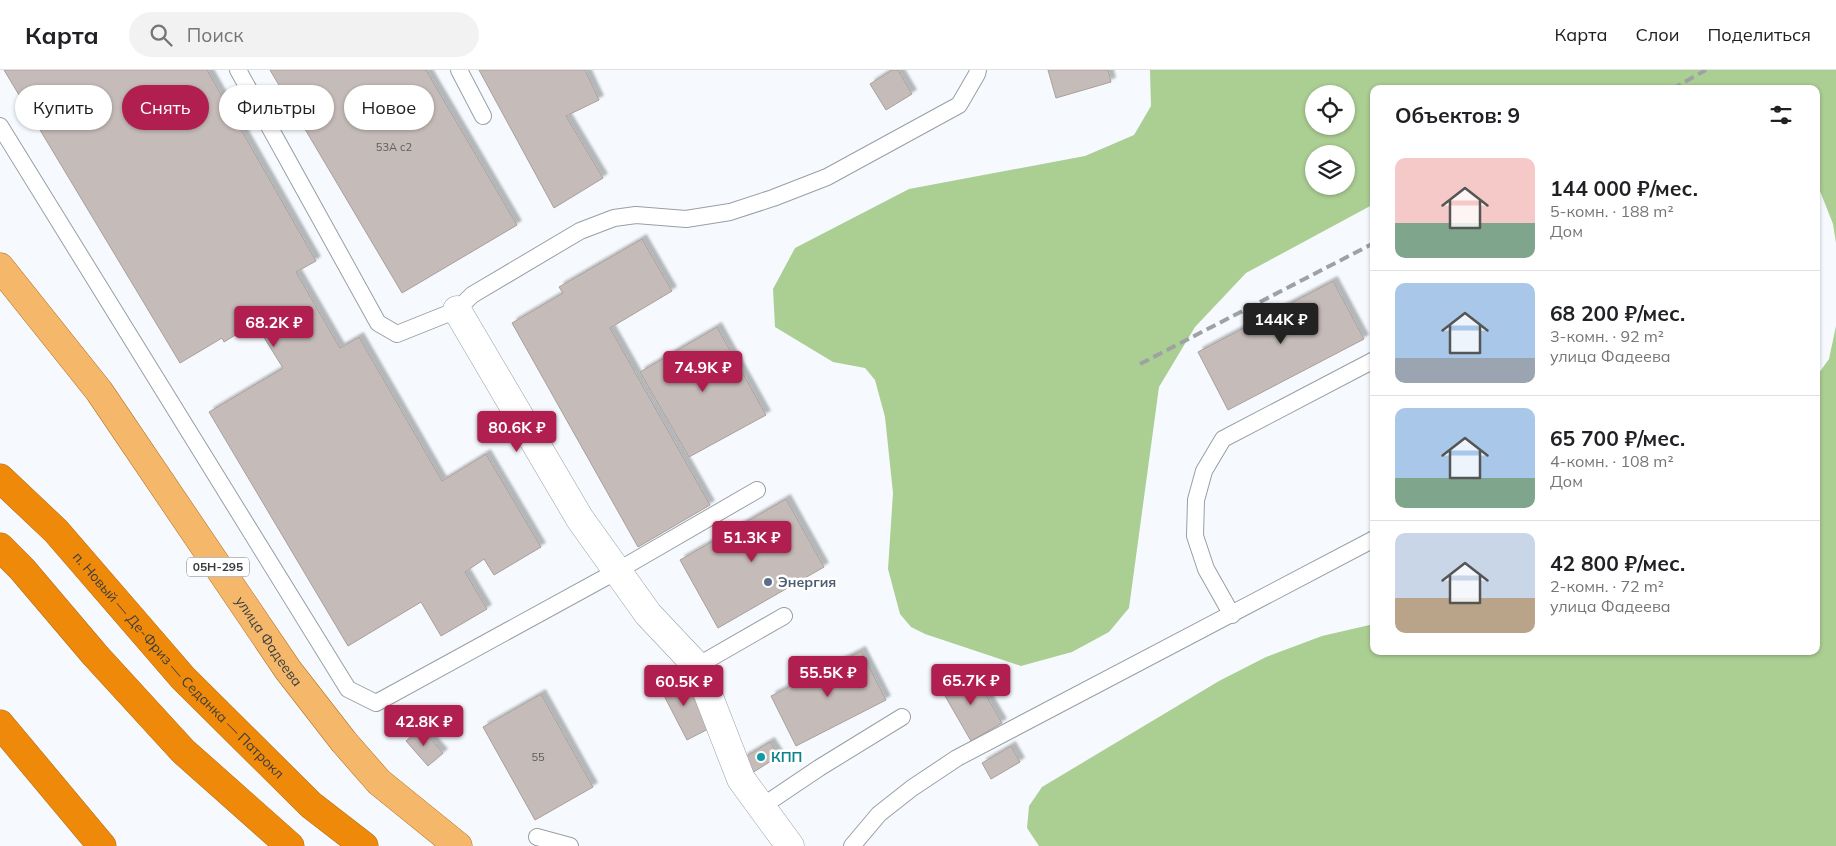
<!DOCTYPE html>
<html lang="ru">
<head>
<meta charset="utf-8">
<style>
	body { margin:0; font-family:Mulish,sans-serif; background:#f2f2f2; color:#202124; height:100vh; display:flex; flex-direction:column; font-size:19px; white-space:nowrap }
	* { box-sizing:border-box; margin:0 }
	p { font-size:16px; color:#757577 }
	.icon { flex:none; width:28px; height:28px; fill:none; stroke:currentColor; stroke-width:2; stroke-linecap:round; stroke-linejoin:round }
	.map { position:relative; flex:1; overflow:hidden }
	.side { position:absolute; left:1370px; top:15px; width:450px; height:570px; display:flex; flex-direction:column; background:#fff; border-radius:10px; box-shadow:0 1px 4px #0004 }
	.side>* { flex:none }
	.hud { position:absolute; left:15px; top:15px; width:475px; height:45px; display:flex; gap:10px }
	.buttons { position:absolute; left:1305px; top:15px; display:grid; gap:10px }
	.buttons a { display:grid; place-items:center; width:50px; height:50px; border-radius:50%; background:#fff; box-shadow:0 1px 4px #0004; font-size:25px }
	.price { position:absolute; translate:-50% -42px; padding:0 11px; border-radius:5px; background:#b01f4f; color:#fff; font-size:16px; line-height:32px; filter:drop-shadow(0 1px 2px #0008) }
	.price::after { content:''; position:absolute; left:50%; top:30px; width:15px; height:11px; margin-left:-8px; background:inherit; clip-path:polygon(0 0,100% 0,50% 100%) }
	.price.selected { background:#222; color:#fff }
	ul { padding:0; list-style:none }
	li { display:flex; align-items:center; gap:15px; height:125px; padding:0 25px }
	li+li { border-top:1px solid #e0e0e0 }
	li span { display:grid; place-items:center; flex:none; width:140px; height:100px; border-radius:10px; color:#555 }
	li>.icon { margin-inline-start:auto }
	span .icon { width:60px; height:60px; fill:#fffc; stroke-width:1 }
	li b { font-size:21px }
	h2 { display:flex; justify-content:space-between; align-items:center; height:60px; padding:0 25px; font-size:21px }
	.tag { padding:0 18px; border-radius:22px; background:#fff; box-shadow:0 1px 4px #0004; font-size:18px; line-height:45px }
	.tag.selected { background:#b01f4f; color:#fff }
	header { display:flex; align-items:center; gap:30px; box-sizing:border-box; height:70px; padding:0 25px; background:#fff; border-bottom:1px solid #e0e0e0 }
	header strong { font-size:24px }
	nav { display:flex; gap:28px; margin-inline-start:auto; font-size:18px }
	.search { width:350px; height:45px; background:#f2f2f2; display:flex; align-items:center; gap:12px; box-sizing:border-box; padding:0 18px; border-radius:28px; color:#757577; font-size:19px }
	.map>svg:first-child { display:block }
	.forest { fill:#abce93; fill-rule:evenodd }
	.building { fill:#c5bbb8; stroke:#a99f9c; filter:url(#shadow) }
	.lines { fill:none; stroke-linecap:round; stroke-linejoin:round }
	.lane-casing { stroke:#989fa5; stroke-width:18 }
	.street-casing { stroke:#989fa5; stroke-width:29 }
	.primary-casing { stroke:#b06e1c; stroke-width:29 }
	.highway-casing { stroke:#b06e1c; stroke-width:29 }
	.lane { stroke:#fff; stroke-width:16 }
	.street { stroke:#fff; stroke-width:28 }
	.primary { stroke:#f5b86b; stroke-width:28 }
	.highway { stroke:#ef8909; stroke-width:28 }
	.rail { stroke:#9ea2a5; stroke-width:4; stroke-dasharray:10 5; stroke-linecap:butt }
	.service-dot { fill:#5c6f8a; stroke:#fff; stroke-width:2 }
	.culture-dot { fill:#0f9aa8; stroke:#fff; stroke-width:2 }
	.labels { text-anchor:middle; stroke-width:5; stroke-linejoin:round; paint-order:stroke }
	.number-label { font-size:11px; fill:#5d5c5e }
	.shield { fill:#fff; stroke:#757779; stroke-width:1 }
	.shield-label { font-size:12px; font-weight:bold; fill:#3a3d40 }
	.service-label { font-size:14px; font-weight:bold; fill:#4e5e75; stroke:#fff; text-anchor:start }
	.street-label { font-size:14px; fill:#3a3d40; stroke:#fff }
	.culture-label { font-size:14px; font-weight:bold; fill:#0d838f; stroke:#fff; text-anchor:start }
</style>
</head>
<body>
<header>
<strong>Карта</strong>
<div class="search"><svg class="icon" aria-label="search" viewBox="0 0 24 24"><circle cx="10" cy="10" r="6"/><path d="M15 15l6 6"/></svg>Поиск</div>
<nav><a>Карта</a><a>Слои</a><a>Поделиться</a></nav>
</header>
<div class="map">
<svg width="1836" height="776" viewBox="0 0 1836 776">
	<defs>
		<filter id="shadow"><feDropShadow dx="4.5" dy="-4.5" stdDeviation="1" flood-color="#0004"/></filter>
	</defs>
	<rect width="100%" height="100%" fill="#f6fafe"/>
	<path class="forest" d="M 1150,0 L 1836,0 L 1836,173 L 1833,154 L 1816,111 L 1816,19 L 1374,19 L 1374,134 L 1246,203 L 1195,257 L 1159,317 L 1129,538 L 1109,562 L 1072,582 L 1021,596 L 925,564 L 911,557 L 900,544 L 888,499 L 893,423 L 885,347 L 875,310 L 865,298 L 833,292 L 775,257 L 773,219 L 795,178 L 909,119 L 1085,86 L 1134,65 L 1151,36 ZM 1314,24 L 1346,24 L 1346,56 L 1314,56 ZM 1314,84 L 1346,84 L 1346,116 L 1314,116 Z
		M 1836,256 L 1836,776 L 1039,776 L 1027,758 L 1029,736 L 1042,717 L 1219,611 L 1266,587 L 1322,566 L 1374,554 L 1374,581 L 1816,581 L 1816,307 L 1829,289 Z"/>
	<path class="building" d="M 4,0 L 207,0 L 316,191 L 296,202 L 340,278 L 359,267 L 442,411 L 486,384 L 541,477 L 494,505 L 484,489 L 465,502 L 487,539 L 441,566 L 421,532 L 348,576 L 209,342 L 283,298 L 255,253 L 224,272 L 222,268 L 180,293 Z
		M 270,0 L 426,0 L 517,155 L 402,223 Z
		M 479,0 L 585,0 L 599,30 L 566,46 L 603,108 L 554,138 Z
		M 892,0 L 898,0 L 912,24 L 886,40 L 870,14 Z
		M 1048,0 L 1108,0 L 1111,12 L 1056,28 Z
		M 642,169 L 672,221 L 610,258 L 710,435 L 638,477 L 512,253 L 563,223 L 559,217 Z
		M 1333,211 L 1364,269 L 1228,340 L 1198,282 Z
		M 717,257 L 766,345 L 689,387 L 640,302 Z
		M 786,429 L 824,497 L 718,558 L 680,490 Z
		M 861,581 L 886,630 L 796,676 L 771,626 Z
		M 972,601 L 1002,653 L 971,671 L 941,619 Z
		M 682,604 L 710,658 L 687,670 L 659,616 Z
		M 541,624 L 593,717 L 535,750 L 483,657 Z
		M 421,658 L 443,683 L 428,696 L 406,671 Z
		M 770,672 L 779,686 L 752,703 L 743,688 Z
		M 1011,676 L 1020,692 L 991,709 L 982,693 Z"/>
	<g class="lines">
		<g class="lane-casing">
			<path id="lane" d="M 238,0 L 378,253 L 397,264 L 457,240 L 472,225 L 580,161 L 614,148 L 636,145 L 686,149 L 730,142 L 773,128 L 827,107 L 959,35 L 977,4 L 978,0
				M 459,0 L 483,46
				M 0,56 L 348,619 L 376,633 L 617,501 L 757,420
				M 1232,545 L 1206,499 L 1195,466 L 1196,430 L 1204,401 L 1223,369 L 1374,290
				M 697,596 L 784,546
				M 761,737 L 819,698 L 902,647
				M 537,767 L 570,776
				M 852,776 L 879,744 L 912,718 L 957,688 L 1374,469"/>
		</g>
		<g class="street-casing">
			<path id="street" d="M 457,240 L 580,449 L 648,544 L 697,596 L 741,709 L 790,776"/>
		</g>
		<g class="primary-casing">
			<g id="primary">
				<path id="s1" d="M 0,197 L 99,321 L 288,600 L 344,672 L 379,712 L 458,776"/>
			</g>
		</g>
		<g class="highway-casing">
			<g id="highway">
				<path id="s2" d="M 0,408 L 56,461 L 183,608 L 311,735 L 364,776"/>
				<path d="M 0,477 L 22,499 L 95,585 L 183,681 L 290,776"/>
				<path d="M 0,654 L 102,776"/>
			</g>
		</g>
		<use href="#lane" class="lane"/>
		<use href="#street" class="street"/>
		<use href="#primary" class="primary"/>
		<use href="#highway" class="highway"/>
		<path class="rail" d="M 1672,19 L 1706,0
			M 1140,294 L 1374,173"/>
	</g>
	<circle class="service-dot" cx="768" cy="512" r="5"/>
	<circle class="culture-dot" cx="761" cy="687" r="5"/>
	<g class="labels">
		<g class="number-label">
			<text x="394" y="81">53А с2</text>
			<text x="538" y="691">55</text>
		</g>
		<rect class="shield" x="187" y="487.5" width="62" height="19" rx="4"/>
		<g class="shield-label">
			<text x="218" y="501">05Н-295</text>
		</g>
		<g class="service-label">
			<text x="778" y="517">Энергия</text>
		</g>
		<g class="street-label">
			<text dy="5" stroke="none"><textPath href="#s1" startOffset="461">улица Фадеева</textPath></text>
			<text dy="5" stroke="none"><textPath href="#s2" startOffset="259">п. Новый — Де-Фриз — Седанка — Патрокл</textPath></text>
		</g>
		<g class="culture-label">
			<text x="771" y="692">КПП</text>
		</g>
	</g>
</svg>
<div class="buttons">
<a><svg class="icon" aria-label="locate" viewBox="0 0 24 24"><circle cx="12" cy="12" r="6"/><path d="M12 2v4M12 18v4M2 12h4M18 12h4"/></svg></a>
<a><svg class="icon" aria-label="layers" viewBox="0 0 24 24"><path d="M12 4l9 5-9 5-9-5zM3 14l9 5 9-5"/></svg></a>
</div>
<b class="price selected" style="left:1281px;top:275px">144K ₽</b>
<b class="price" style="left:274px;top:278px">68.2K ₽</b>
<b class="price" style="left:703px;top:323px">74.9K ₽</b>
<b class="price" style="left:517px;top:383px">80.6K ₽</b>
<b class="price" style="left:752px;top:493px">51.3K ₽</b>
<b class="price" style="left:828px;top:628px">55.5K ₽</b>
<b class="price" style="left:971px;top:636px">65.7K ₽</b>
<b class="price" style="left:684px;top:637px">60.5K ₽</b>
<b class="price" style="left:424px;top:677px">42.8K ₽</b>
<div class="hud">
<a class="tag">Купить</a>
<a class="tag selected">Снять</a>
<a class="tag">Фильтры</a>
<a class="tag">Новое</a>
</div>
<section class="side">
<h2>Объектов: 9<svg class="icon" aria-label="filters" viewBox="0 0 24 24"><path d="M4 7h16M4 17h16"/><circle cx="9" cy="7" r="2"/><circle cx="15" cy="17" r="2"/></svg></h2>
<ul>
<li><span style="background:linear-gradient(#f6c9c9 65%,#7fa58c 0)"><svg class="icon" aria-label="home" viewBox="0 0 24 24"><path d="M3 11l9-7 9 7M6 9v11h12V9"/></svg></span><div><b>144 000 ₽/мес.</b><p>5-комн. · 188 m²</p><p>Дом</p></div></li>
<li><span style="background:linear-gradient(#a9c7e8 75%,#9aa5b1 0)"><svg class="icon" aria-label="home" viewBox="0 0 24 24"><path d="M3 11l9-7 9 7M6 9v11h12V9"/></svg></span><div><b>68 200 ₽/мес.</b><p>3-комн. · 92 m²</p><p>улица Фадеева</p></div></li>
<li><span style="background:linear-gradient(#a9c7e8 70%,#7fa58c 0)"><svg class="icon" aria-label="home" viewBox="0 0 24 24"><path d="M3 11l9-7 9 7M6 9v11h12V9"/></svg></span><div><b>65 700 ₽/мес.</b><p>4-комн. · 108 m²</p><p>Дом</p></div></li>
<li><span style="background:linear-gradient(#c9d6e8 65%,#b9a48a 0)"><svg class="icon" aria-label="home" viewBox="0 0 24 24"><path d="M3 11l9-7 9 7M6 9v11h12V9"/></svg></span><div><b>42 800 ₽/мес.</b><p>2-комн. · 72 m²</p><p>улица Фадеева</p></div></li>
</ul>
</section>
</div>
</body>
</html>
